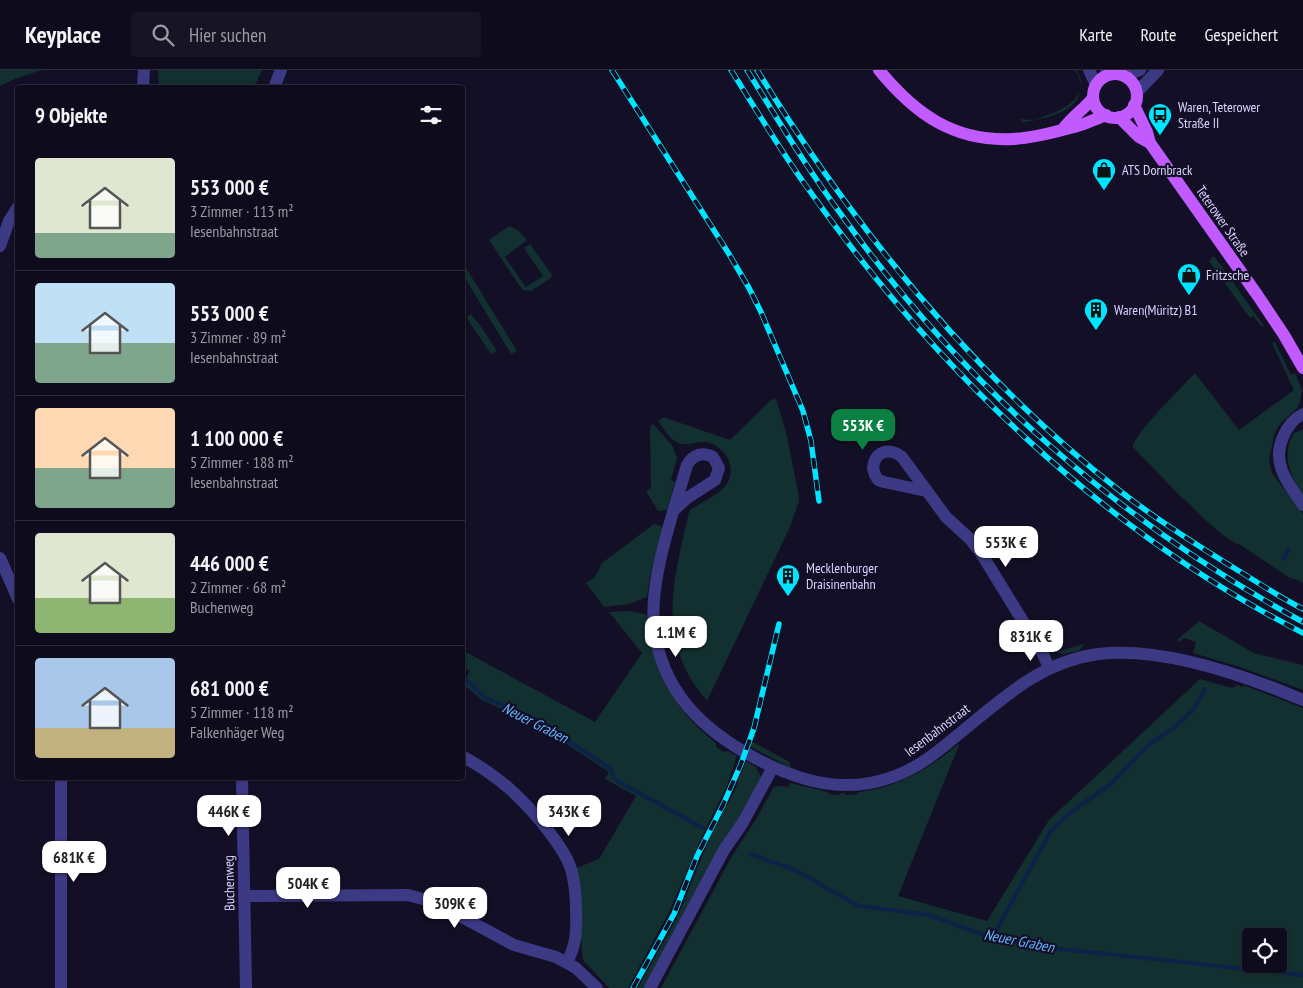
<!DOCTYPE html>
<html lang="de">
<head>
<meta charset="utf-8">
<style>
	body { margin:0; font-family:"PT Sans Narrow",sans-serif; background:#171425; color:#f1f3f6; height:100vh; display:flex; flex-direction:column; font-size:19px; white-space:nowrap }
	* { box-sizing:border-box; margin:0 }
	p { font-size:16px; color:#9b9ba3 }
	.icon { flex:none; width:28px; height:28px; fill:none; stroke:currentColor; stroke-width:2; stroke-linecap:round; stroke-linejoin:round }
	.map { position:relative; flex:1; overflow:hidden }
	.sheet { position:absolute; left:15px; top:15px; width:450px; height:695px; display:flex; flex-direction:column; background:#0e0b1c; border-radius:5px; box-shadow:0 1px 4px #0004,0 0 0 1px #2e2b3b }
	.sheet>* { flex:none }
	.controls { position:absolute; left:1242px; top:858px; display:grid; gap:10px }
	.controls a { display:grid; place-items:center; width:45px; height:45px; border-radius:5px; background:#0e0b1c; box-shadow:0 1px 4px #0004,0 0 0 1px #2e2b3b; font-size:25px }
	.price { position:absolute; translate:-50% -42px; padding:0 11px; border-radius:10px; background:#fff; color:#222; font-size:16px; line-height:32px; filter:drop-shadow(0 1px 2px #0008) }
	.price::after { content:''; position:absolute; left:50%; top:30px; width:15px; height:11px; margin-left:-8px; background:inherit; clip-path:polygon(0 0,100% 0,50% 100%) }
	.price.current { background:#0b8043; color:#fff }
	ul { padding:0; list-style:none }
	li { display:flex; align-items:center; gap:15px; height:125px; padding:0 20px }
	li+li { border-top:1px solid #2e2b3b }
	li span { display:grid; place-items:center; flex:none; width:140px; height:100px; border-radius:5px; color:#555 }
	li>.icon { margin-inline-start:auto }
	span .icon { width:60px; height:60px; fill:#fffc; stroke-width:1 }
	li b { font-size:21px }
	h2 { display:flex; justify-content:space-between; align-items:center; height:60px; padding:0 20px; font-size:21px }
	header { display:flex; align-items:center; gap:30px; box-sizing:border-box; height:70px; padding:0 25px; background:#0e0b1c; border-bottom:1px solid #2e2b3b }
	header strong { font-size:24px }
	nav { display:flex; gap:28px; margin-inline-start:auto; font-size:18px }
	.search { width:350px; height:45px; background:#171425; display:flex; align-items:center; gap:12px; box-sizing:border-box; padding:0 18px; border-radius:5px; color:#9b9ba3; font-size:19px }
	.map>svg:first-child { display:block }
	.green { fill:#12302f; fill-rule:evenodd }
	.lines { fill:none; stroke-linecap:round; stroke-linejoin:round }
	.stream { stroke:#0c2248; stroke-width:4 }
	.minor { stroke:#3d3a85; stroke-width:12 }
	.tertiary { stroke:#3d3a85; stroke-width:12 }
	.primary { stroke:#c25bff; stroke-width:12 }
	.rail-casing { stroke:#00e5ff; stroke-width:5.5 }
	.rail { stroke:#130f26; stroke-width:4; stroke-dasharray:11; stroke-linecap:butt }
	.labels { text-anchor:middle; stroke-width:4.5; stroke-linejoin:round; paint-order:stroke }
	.poi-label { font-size:14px; fill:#d9d4ff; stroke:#130f26; text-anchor:start }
	.street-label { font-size:14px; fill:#d9d4ff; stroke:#130f26 }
	.water-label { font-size:15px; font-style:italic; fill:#62b6ff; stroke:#130f26 }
</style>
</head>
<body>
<header>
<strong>Keyplace</strong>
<div class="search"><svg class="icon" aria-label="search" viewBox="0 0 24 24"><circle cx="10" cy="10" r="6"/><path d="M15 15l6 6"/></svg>Hier suchen</div>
<nav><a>Karte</a><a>Route</a><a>Gespeichert</a></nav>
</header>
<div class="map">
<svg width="1303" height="918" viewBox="0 0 1303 918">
	<rect width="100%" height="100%" fill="#130f26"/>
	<path class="green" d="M 0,0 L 42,0 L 17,8 L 0,16 Z
		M 158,0 L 262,0 L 254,18 L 159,17 Z
		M 1075,0 L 1079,0 L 1077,1 C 1081,8 1082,12 1080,20 C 1079,24 1079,28 1076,31 C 1067,44 1037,51 1022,52 L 1021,49 C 1025,49 1030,50 1033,50 C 1038,50 1044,46 1048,45 C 1068,38 1092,23 1075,0 Z
		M 509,156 L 518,160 L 527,170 L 505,187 L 526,217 L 543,206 L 524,178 L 530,174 L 552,205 L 551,208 L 531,221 L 523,220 L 519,215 L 489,170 Z
		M 1212,187 L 1215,187 L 1264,256 L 1262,257 L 1253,246 L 1250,248 L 1209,191 Z
		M 463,193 L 517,281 L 511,284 L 463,205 Z
		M 471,244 L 482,258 L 497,281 L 491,284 L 468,250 L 467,247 Z
		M 1275,272 L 1291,305 L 1295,303 L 1302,320 L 1300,332 L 1297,338 L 1280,354 L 1275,362 L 1269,389 L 1272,403 L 1303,444 L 1303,513 L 1298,510 L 1290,508 L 1242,476 C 1226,470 1210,454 1197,442 C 1192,437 1189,432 1182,428 L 1133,377 C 1133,365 1184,315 1195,303 L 1239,360 L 1294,320 L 1272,273 Z
		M 776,329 L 786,362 L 798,421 L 799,431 L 790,457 L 707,631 C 655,570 673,513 689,442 L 690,440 C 709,427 742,417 727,387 C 722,379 714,373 705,372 C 694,371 686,378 675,371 C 668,367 663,357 658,351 L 663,347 L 730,370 L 771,330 Z
		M 653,354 L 672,375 L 677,388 L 671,410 L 675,412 L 667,440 L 658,441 L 646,421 L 651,418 L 650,356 Z
		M 1303,359 L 1303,426 C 1290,407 1281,384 1294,363 Z
		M 654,454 L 661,456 L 662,458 L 650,506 L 647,527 L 629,534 L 604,537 L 586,513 L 595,507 L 602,493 Z
		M 629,541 L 644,544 L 647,546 C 650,598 676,642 716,673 L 716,677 L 724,682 L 728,681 L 737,686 L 726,718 L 704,762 L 669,842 L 628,918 L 609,918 L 583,890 L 574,799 L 599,789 L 636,726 L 605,709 L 609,702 L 539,656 L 482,630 L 463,614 L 470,601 L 463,597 L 462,580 L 595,652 L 642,583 L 609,542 Z
		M 1199,551 L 1254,583 L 1303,595 L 1303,620 L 1240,597 L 1193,583 L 1196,572 L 1184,568 L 1179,572 L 1177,570 Z
		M 1084,574 L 1080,580 L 1064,584 L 1056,582 Z
		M 1200,609 L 1232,618 L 1238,615 L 1242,617 L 1243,615 L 1303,638 L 1303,918 L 661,918 L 732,786 L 758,746 L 773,718 L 776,716 L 788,717 L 790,713 L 828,722 L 829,724 L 840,725 L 841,723 L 845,723 L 846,725 L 857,724 L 859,722 C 898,717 928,700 958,674 L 959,675 L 898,826 L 987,851 L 1049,750 ZM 1251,866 L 1279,866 L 1279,894 L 1251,894 Z
		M 751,671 L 790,692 L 791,698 L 749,676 Z
		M 746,691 L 756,697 L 761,707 L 645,918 L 638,918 L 677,848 L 710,767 L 734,722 Z"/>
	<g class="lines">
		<path class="stream" d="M 1283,489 L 1289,479
			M 468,611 L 484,627 L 540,651 L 565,666 L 571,673 L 611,699 L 613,707 L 619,712 L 703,758
			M 750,784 L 795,800 L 859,836 L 929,845 L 992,868 L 1042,877 L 1303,905
			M 992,868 L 1051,761 L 1071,742 L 1111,714 L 1149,674 L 1175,657 L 1193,640 L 1205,619"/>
		<path class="minor" d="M 1089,0 L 1096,15
			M 1106,0 L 1110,5
			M 1125,6 L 1140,0
			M 143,18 L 144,0
			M 274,18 L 281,0
			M 1137,22 L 1158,0
			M 0,176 L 9,151 L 18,137
			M 1303,344 C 1293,349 1287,357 1283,367 C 1271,393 1288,414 1303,435
			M 926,421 L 884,412 L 878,410 L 875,405 L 873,398 C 875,381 889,377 902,387 L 946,447 L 970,469 L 981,483 L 1043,584 L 1049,598
			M 674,440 L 687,428 L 715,410 L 719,398 L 713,387 C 702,381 693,385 687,395 C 674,441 649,509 654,556 C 661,620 701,659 755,688 C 800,712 845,725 895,706 C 917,698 936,683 954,668 C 999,632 1038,592 1098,584 C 1162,576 1244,605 1303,630
			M 0,488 L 18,529
			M 462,686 C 500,707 524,729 550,763 C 558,774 567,786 571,799 C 575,813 576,827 576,841 C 577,860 576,876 567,892
			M 242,708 L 246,918
			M 244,826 L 408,825 L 434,832 L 514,875 L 556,887 L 576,898 L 597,918
			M 650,918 L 724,780 L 742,754 L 773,697"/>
		<path class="tertiary" d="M 61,918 L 61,708"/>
		<path class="primary" d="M 879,0 C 915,44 954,72 1013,69 C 1034,68 1054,62 1074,57 C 1084,55 1095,49 1106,45
			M1093 26a22 22 0 1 1 44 0a22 22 0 1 1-44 0Z
			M 1134,35 L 1147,62 L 1150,73 L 1258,226 L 1284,265 L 1303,298
			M 1119,47 L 1139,67 L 1150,73
			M 1063,59 C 1072,47 1084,39 1093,28"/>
		<g class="rail-casing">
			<path id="rail" d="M 612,0 L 729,184 L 749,218 L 761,242 L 803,341 L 811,371 L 819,431
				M 731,0 C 755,38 778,76 804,113 C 933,297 1101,460 1303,563
				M 747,0 C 778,50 808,100 843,147 C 964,316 1121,453 1303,552
				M 757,0 C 855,159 972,305 1120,421 C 1157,450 1198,476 1239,501 C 1260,514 1281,528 1303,539
				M 633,918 L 674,844 L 697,786 L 723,735 L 741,694 L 754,658 L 779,554"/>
		</g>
		<use href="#rail" class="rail"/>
	</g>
	<defs>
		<g id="bus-pin" transform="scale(1.25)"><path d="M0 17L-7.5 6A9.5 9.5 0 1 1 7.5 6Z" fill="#00e5ff" stroke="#130f26"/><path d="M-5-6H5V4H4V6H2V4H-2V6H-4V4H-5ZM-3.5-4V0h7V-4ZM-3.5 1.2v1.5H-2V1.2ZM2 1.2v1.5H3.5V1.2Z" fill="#111"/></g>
		<g id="shop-pin" transform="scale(1.25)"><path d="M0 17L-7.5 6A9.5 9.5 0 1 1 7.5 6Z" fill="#00e5ff" stroke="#130f26"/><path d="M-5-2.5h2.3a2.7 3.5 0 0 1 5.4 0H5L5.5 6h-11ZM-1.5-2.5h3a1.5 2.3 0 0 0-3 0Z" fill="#111"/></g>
		<g id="building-pin" transform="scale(1.25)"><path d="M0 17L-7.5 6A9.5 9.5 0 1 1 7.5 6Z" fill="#00e5ff" stroke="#130f26"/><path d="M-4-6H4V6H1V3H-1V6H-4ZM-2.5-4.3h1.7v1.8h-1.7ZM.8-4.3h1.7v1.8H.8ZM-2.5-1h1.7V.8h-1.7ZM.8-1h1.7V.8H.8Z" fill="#111"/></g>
	</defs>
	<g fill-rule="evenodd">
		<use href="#bus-pin" x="1160" y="45"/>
		<use href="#shop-pin" x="1104" y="100"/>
		<use href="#shop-pin" x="1189" y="205"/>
		<use href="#building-pin" x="1096" y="240"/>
		<use href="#building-pin" x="788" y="506"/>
	</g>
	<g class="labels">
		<g class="poi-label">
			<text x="1178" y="42">Waren, Teterower<tspan x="1178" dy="16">Straße II</tspan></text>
			<text x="1122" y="105">ATS Dornbrack</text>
			<text x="1206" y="210">Fritzsche</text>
			<text x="1114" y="245">Waren(Müritz) B1</text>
			<text x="806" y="503">Mecklenburger<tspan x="806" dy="16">Draisinenbahn</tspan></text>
		</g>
		<g class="street-label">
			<text transform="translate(1223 151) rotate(55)" y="5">Teterower Straße</text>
			<text transform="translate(937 660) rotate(-37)" y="5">Iesenbahnstraat</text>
			<text transform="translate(229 813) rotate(-91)" y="5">Buchenweg</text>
		</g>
		<g class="water-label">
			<text transform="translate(535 653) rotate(27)" y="5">Neuer Graben</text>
			<text transform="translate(1019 871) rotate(11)" y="5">Neuer Graben</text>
		</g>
	</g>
</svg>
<div class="controls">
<a><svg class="icon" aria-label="locate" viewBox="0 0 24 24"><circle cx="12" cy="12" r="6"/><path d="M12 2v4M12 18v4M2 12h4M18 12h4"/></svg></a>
</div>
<b class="price current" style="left:863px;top:381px">553K €</b>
<b class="price" style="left:1006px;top:498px">553K €</b>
<b class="price" style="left:676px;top:588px">1.1M €</b>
<b class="price" style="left:1031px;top:592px">831K €</b>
<b class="price" style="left:229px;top:767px">446K €</b>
<b class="price" style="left:569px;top:767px">343K €</b>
<b class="price" style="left:74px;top:813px">681K €</b>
<b class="price" style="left:308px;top:839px">504K €</b>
<b class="price" style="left:455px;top:859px">309K €</b>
<section class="sheet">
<h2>9 Objekte<svg class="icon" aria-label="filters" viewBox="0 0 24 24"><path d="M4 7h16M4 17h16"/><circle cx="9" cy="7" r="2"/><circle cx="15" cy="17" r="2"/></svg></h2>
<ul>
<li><span style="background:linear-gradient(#dfe7d0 75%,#7fa58c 0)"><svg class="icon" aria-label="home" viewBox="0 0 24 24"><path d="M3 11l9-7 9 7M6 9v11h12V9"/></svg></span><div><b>553 000 €</b><p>3 Zimmer · 113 m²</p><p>Iesenbahnstraat</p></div></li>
<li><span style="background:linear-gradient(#bfe0f5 60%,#7fa58c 0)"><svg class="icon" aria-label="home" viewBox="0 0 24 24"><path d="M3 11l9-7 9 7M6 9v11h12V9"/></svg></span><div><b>553 000 €</b><p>3 Zimmer · 89 m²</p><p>Iesenbahnstraat</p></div></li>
<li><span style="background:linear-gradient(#ffd9b3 60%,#7fa58c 0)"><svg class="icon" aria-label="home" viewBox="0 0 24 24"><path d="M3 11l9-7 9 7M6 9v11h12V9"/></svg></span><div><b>1 100 000 €</b><p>5 Zimmer · 188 m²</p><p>Iesenbahnstraat</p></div></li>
<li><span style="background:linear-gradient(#dfe7d0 65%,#8fb573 0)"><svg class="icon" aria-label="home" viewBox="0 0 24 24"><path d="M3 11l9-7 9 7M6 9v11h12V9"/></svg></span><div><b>446 000 €</b><p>2 Zimmer · 68 m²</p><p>Buchenweg</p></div></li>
<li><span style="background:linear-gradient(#a9c7e8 70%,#c2b280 0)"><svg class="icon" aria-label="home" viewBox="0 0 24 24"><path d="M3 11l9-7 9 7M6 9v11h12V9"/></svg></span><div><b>681 000 €</b><p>5 Zimmer · 118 m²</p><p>Falkenhäger Weg</p></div></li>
</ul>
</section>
</div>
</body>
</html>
